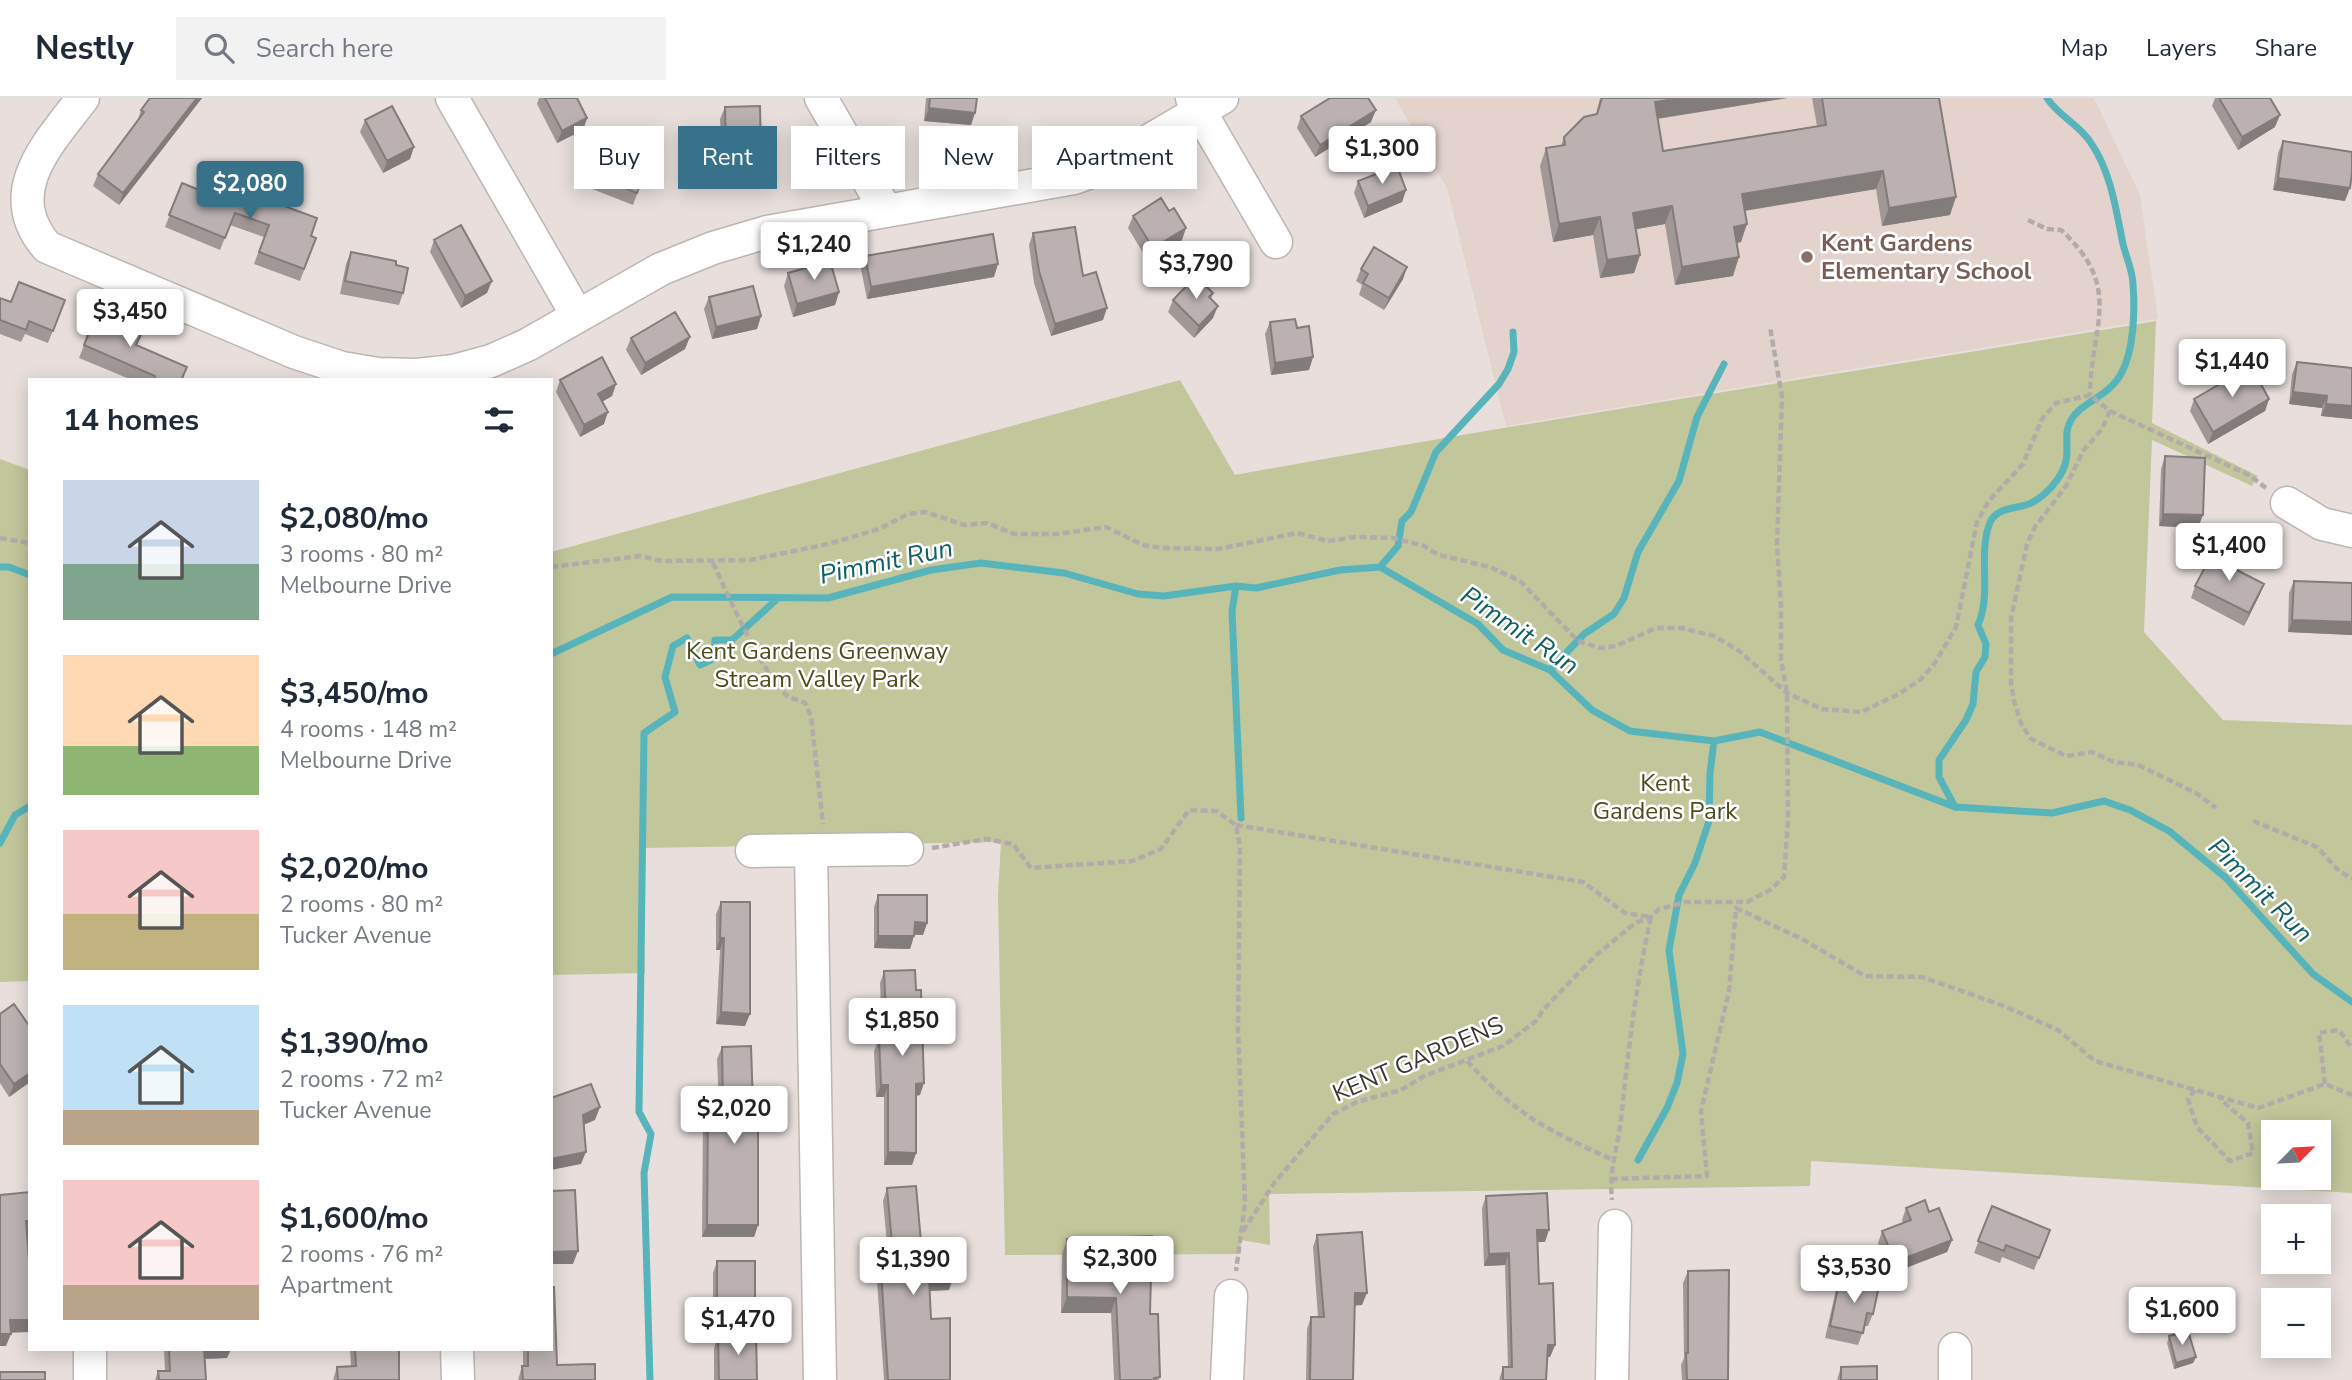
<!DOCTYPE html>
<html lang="en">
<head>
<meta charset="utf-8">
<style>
	body { margin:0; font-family:"Nunito Sans",sans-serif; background:#f2f2f3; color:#1f2937; height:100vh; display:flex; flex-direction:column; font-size:26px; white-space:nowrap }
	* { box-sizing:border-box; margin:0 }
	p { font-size:23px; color:#747a83 }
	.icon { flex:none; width:38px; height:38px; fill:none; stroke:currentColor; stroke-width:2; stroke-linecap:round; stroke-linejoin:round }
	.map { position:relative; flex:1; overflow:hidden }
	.details { position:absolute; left:28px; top:280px; width:525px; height:973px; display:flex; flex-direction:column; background:#fff; border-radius:0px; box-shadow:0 4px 18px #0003 }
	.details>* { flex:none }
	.guide { position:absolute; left:574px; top:28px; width:665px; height:63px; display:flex; gap:14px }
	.needle { width:46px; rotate:66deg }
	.controls { position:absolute; left:2261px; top:1022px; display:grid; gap:14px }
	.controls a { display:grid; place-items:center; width:70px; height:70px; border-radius:0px; background:#fff; box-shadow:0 4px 18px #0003; font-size:35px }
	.price { position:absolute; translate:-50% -60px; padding:0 16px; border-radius:7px; background:#fff; color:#222; font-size:23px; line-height:46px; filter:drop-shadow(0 2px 4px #0008) }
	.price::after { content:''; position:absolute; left:50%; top:42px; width:21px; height:16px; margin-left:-10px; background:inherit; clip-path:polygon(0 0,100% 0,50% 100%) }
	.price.current { background:#37728a; color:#fff }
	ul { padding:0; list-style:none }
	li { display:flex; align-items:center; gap:21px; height:175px; padding:0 35px }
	li span { display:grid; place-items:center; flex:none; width:196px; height:140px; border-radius:0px; color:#555 }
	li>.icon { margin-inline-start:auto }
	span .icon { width:84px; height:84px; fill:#fffc; stroke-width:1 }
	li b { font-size:30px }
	h2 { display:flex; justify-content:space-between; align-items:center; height:84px; padding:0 35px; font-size:30px }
	.chip { padding:0 24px; border-radius:0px; background:#fff; box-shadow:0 4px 18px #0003; font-size:24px; line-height:63px }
	.chip.current { background:#37728a; color:#fff }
	header { display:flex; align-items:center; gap:42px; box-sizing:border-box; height:98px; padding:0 35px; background:#fff; border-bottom:2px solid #e0e1e3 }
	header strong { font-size:33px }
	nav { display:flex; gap:38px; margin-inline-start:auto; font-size:24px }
	.search { width:490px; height:63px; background:#f2f2f3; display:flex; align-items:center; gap:18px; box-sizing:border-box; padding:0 24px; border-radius:0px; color:#747a83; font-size:26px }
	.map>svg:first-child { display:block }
	.built { fill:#e3d3cc }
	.green { fill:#c2c69b; fill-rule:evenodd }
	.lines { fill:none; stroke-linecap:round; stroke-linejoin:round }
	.stream { stroke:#57b4bb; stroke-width:7 }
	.minor-casing { stroke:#bdb5b2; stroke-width:35 }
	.path { stroke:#b2aba9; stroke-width:4.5; stroke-dasharray:7 3.5; stroke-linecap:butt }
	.minor { stroke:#fff; stroke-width:32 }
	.wall { fill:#a09897 }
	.shaded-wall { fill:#827c7b }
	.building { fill:#bab1b0; stroke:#827c7b; stroke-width:2 }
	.education-dot { fill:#8d6e63; stroke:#fff; stroke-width:2.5 }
	.labels { text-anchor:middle; stroke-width:5; stroke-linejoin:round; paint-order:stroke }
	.education-label { font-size:24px; font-weight:bold; fill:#785e54; stroke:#fff; text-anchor:start }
	.park-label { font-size:24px; fill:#4a4d1b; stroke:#fff }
	.street-label { font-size:24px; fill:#3a3735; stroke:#fff }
	.water-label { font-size:26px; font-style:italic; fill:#106065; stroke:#fff }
</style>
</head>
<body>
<header>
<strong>Nestly</strong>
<div class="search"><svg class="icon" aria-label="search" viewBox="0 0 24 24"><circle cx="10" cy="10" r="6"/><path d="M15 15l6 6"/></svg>Search here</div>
<nav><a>Map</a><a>Layers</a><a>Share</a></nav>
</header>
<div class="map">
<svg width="2352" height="1282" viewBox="0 0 2352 1282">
	<rect width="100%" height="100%" fill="#e8dfdc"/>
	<path class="built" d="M 1395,0 L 2094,0 L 2140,97 L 2158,221 L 1506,328 L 1447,90 Z"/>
	<path class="green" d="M 2156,223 L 2152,325 L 2258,378 L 2252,388 L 2152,342 L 2144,534 L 2223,622 L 2352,627 L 2352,1095 L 1811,1063 L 1810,1088 L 1269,1096 L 1270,1147 L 1241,1142 L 1240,1156 L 1005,1157 L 998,797 L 1001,744 L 641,750 L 645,875 L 551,877 L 551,454 L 1180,282 L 1235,377 C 1541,321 1849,275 2156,223 ZM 2273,1034 L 2319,1034 L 2319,1080 L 2273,1080 Z
		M 0,361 L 30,372 L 30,883 L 0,884 Z"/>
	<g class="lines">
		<path class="stream" d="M 0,469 L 9,469 L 30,477
			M 1380,469 L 1398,448 L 1402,423 L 1411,414 L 1436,354 L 1499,286 L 1508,271 L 1514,254 L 1513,234
			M 1236,488 L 1232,513 L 1241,720
			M 551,556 L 672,499 L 828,500 L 931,472 L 981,465 L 1064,475 L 1138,496 L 1164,498 L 1236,488 L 1256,490 L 1340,472 L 1380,469 L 1478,526 L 1503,552 L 1550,572 L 1592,612 L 1630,633 L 1714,643 L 1760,634 L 1955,709 L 2052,715 L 2104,703 L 2130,712 L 2169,733 L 2226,780 L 2313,876 L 2352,904
			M 1550,572 L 1584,536 L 1614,516 L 1624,500 L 1638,454 L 1679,383 L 1697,319 L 1724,266
			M 1955,709 L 1939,679 L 1939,662 L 1966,622 L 1973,606 L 1976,574 L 1985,559 L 1986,546 L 1978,527 C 1992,495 1978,460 1989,427 C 1995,409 2015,411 2029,406 C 2039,402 2051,391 2057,382 C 2076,356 2060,341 2071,322 C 2081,304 2107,300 2121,276 C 2134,253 2135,213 2133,187 C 2133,173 2126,159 2123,146 C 2116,112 2111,74 2091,45 C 2079,26 2058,18 2047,0
			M 0,745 L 15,717 L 30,708
			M 1638,1062 L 1667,1010 L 1677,985 L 1683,956 L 1669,852 L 1679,797 L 1695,765 L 1709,723 L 1710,675 L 1714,643
			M 650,1282 L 644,1075 L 651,1036 L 639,1014 L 644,635 L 675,614 L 665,579 L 673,548 L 687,540 L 700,567 L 713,561 L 715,542 L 732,542 L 776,502"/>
		<g class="minor-casing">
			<path id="minor" d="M 83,0 C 48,46 0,94 47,149 L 294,254 L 342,270 L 378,276 L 417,277 L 454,273 L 491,263 L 527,247 L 661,171 L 713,150 L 767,134 L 1074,80 L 1104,69 L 1222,0
				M 452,0 L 577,217
				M 821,0 L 886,113
				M 1192,0 L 1276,144
				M 2287,405 L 2322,426 L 2352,433
				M 811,752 L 820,1282
				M 752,753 L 907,751
				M 90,1251 L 90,1282
				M 457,1251 L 458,1282
				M 1955,1251 L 1955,1282
				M 1227,1282 L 1231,1198
				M 1612,1282 L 1615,1128"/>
		</g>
		<path class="path" d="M 2028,122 L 2047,131 L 2061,132 C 2124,190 2091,226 2090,297
			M 2110,313 L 2102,331 L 2083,353 L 2066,388 L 2035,429 L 2027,446 L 2011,520 L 2011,585 L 2014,603 L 2021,625 L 2030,640 L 2047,649 L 2066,658 L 2092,654 L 2114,664 L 2138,667 L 2196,695 L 2216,710
			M 0,440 L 30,445
			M 713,465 C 727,495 763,576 785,596 C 790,601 798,601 805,605 L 811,618 L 823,726
			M 551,469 L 640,458 L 662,463 L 750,462 L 828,446 L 879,431 L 908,416 L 926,414 L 964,427 L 987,425 L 1014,436 L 1057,436 L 1106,429 L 1143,447 L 1163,450 L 1218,451 L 1297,435 L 1328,443 L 1355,439 L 1393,440 L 1424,448 L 1439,457 L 1490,469 L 1520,483 L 1578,543 L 1600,550 L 1616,548 L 1656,530 L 1682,530 L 1714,538 L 1738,552 L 1787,595 L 1822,611 L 1861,614 L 1899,596 L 1921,581 L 1935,565 L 1956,529 L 1977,424 L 1988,404 L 2023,366 L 2042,321 L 2056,305 L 2090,297 L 2110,313 L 2249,377 L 2266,390
			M 2253,723 L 2317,749 L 2337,771 L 2352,781
			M 1236,727 L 1583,784 L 1625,815 L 1651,819 C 1636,886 1628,954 1621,1022 C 1617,1053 1609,1070 1612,1102
			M 932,750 L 986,741 L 1013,746 L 1031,770 L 1132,763 L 1161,751 L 1189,712 L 1216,713 L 1236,727 L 1240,749 L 1238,932 L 1245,1106 L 1236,1173
			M 1467,963 C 1517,1017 1545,1031 1611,1061
			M 2325,986 L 2319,935 L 2339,932 L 2352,950
			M 2195,992 L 2188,1001 L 2197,1029 L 2230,1063 L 2253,1055 L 2248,1025 L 2220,1001
			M 1611,1081 L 1707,1078 L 1701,1013 L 1729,893 L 1736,810 L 1802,841 L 1865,878 L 1922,879 L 2004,908 L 2058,932 L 2095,963 L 2258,1010 L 2325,986 L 2352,997
			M 1243,1133 L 1275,1084 L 1333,1016 L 1357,1004 L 1401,992 L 1424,978 L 1503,948 L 1536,923 L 1543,912 L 1594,859 L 1635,825 L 1651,819 L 1659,811 L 1686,804 L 1747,804 L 1770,792 L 1784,779 L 1788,722 L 1787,595 L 1781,562 L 1781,507 L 1777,447 L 1782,299 L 1770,229"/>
		<use href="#minor" class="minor"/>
	</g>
	<path class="wall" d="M 202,0 L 119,107 L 93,88 L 98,76 L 137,24 L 141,12 Z
		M 539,0 L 577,0 L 587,20 L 583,32 L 557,45 L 537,6 Z
		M 926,0 L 977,0 L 971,27 L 924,23 Z
		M 1600,0 L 1787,0 L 1657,21 L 1663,53 L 1817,28 L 1812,0 L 1939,0 L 1950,117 L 1882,128 L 1876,91 L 1745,113 L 1741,144 L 1737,145 L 1733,178 L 1675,187 L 1665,126 L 1636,131 L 1640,157 L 1634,175 L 1600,180 L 1593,137 L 1553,144 L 1540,68 L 1546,50 L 1561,48 L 1564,39 L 1596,17 Z
		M 2215,0 L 2270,0 L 2275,29 L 2238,52 L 2212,8 Z
		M 725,9 L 757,66 L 722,67 L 720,21 Z
		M 1301,18 L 1371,24 L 1315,59 L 1297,30 Z
		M 365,22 L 410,61 L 383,75 L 360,34 Z
		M 2283,43 L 2345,103 L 2273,92 L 2278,55 Z
		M 602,51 L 647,69 L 633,107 L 587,89 Z
		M 1358,83 L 1406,92 L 1402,104 L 1364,120 L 1354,95 Z
		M 182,85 L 316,140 L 300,183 L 254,166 L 264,139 L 230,127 L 220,152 L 165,129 Z
		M 1169,113 L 1182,142 L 1148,163 L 1128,130 L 1133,118 Z
		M 1033,135 L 1103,222 L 1051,238 L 1034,185 L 1029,147 Z
		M 434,142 L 487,195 L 461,210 L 430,154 Z
		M 351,154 L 396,167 L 403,195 L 399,207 L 340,196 L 346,166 Z
		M 865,158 L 994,179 L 867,201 L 861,171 Z
		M 1407,169 L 1403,181 L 1384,212 L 1359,197 L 1362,187 L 1356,183 L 1361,171 Z
		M 788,175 L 839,194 L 835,207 L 793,219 L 784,188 Z
		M 1213,195 L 1211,201 L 1213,220 L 1194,240 L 1168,214 L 1173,202 Z
		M 709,199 L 761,218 L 757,231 L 712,241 L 704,211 Z
		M 0,200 L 11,204 L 65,202 L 48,245 L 25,236 L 21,244 L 0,236 Z
		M 1270,224 L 1297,230 L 1313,259 L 1309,272 L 1271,277 L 1265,236 Z
		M 631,240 L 685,251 L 641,277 L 626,252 Z
		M 84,247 L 137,248 L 186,282 L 132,282 L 79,260 Z
		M 2297,264 L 2352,270 L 2352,321 L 2321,318 L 2322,310 L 2289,306 L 2292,276 Z
		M 560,282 L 616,286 L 612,298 L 602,304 L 604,326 L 580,339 L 556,294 Z
		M 2194,301 L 2269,301 L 2265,313 L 2208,346 L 2190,313 Z
		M 2165,358 L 2198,430 L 2159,428 L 2161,371 Z
		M 2238,466 L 2236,472 L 2264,486 L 2259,498 L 2244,528 L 2191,500 L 2195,488 Z
		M 2294,483 L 2352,485 L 2352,537 L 2288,534 L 2289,495 Z
		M 878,797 L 927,825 L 923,837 L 914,837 L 910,851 L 874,850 L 874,809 Z
		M 721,804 L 745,928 L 716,926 L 720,852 L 716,852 L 716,816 Z
		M 884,873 L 920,997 L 916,998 L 916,1055 L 912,1067 L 884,1067 L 884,999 L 876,999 L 874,953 L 879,941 L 882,940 L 880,885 Z
		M 0,916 L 28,926 L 30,984 L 9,999 L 0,985 Z
		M 722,949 L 753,1008 L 758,1127 L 754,1139 L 702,1139 L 703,1020 L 708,1008 L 719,1008 L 717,961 Z
		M 887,1090 L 922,1155 L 949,1192 L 930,1193 L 931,1221 L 950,1282 L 884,1282 L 876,1169 L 880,1156 L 888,1156 L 883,1103 Z
		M 1486,1098 L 1545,1144 L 1538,1144 L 1539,1186 L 1555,1247 L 1550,1259 L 1547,1259 L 1546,1282 L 1499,1282 L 1503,1269 L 1508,1269 L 1505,1167 L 1484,1168 L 1482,1110 Z
		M 1992,1108 L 2050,1132 L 2034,1172 L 2002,1159 L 2000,1165 L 1974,1155 Z
		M 1906,1110 L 1929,1114 L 1952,1142 L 1947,1154 L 1890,1176 L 1878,1145 L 1882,1133 L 1903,1125 L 1902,1122 Z
		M 1317,1137 L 1362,1207 L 1354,1207 L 1353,1282 L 1306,1282 L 1307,1231 L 1311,1219 L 1318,1219 L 1313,1149 Z
		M 1067,1141 L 1150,1216 L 1160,1279 L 1159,1282 L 1114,1282 L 1111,1215 L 1061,1215 L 1062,1156 Z
		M 717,1163 L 755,1202 L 751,1214 L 713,1214 L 713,1175 Z
		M 1688,1173 L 1728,1282 L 1682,1282 L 1681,1267 L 1684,1260 L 1683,1185 Z
		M 1840,1180 L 1873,1216 L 1868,1228 L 1865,1228 L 1858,1247 L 1825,1240 L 1836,1192 Z
		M 718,1238 L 757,1282 L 714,1282 L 714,1250 Z
		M 2169,1238 L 2196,1259 L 2193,1265 L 2174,1271 L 2167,1245 Z
		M 164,1251 L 231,1251 L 227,1260 L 205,1261 L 206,1282 L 155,1282 L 158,1273 L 165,1273 Z
		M 350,1251 L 399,1251 L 399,1282 L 333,1282 L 337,1269 L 351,1268 Z
		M 523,1251 L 551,1251 L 557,1267 L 595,1282 L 518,1282 L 522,1268 L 523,1268 Z
		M 1841,1269 L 1877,1282 L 1837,1282 Z"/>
	<path class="shaded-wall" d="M 197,0 L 202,0 L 119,107 L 123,95 Z
		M 1681,0 L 1787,0 L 1648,22 L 1655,4 Z
		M 929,10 L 975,15 L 971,27 L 924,23 Z
		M 1376,12 L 1371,24 L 1315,59 L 1320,47 Z
		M 2280,17 L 2275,29 L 2238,52 L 2242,39 Z
		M 587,20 L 583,32 L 557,45 L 562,33 Z
		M 414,49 L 410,61 L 383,75 L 387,63 Z
		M 761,54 L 757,66 L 722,67 L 726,55 Z
		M 1883,73 L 1876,91 L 1736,114 L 1742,96 Z
		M 2278,80 L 2350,90 L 2345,103 L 2273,92 Z
		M 1406,92 L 1402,104 L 1364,120 L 1368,108 Z
		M 1956,99 L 1950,117 L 1882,128 L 1889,110 Z
		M 1672,108 L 1665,126 L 1626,133 L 1633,115 Z
		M 1600,119 L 1593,137 L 1553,144 L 1559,126 Z
		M 1747,126 L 1741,144 L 1727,147 L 1734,129 Z
		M 1186,130 L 1182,142 L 1148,163 L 1153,150 Z
		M 1640,157 L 1634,175 L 1600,180 L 1607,162 Z
		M 1739,159 L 1733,178 L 1675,187 L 1682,169 Z
		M 998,166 L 994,179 L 867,201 L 871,189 Z
		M 1407,169 L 1403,181 L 1384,212 L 1389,200 Z
		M 492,183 L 487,195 L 461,210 L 465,198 Z
		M 839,194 L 835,207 L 793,219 L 797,206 Z
		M 1218,208 L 1213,220 L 1194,240 L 1199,228 Z
		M 1107,210 L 1103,222 L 1051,238 L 1055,226 Z
		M 761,218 L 757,231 L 712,241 L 716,229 Z
		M 690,239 L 685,251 L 641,277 L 645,265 Z
		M 1313,259 L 1309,272 L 1271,277 L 1275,265 Z
		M 616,286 L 612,298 L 594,308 L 598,296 Z
		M 2293,294 L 2327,298 L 2322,310 L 2289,306 Z
		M 2269,301 L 2265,313 L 2208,346 L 2213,334 Z
		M 2326,306 L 2352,308 L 2352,321 L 2321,318 Z
		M 608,314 L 604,326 L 580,339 L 584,327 Z
		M 2163,416 L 2203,417 L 2198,430 L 2159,428 Z
		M 2264,486 L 2259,498 L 2244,528 L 2249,515 Z
		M 2292,522 L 2352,524 L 2352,537 L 2288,534 Z
		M 915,824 L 927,825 L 923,837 L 910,836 Z
		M 878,838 L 914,838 L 910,851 L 874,850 Z
		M 720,840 L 724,840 L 720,852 L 716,852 Z
		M 721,914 L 750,916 L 745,928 L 716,926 Z
		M 30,975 L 30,984 L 9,999 L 14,986 Z
		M 924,985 L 920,997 L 911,998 L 916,986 Z
		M 881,987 L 888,987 L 884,999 L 876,999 Z
		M 600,1009 L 595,1022 L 579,1029 L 583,1017 Z
		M 586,1054 L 581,1066 L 551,1072 L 551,1061 Z
		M 888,1054 L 916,1055 L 912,1067 L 884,1067 Z
		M 26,1123 L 30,1123 L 30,1134 L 21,1135 Z
		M 707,1127 L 758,1127 L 754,1139 L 702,1139 Z
		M 1537,1132 L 1549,1132 L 1545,1144 L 1533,1144 Z
		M 1952,1142 L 1947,1154 L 1890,1176 L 1895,1164 Z
		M 578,1153 L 573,1166 L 551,1166 L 551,1154 Z
		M 1509,1155 L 1505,1167 L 1484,1168 L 1489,1156 Z
		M 929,1180 L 953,1180 L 949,1192 L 925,1193 Z
		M 1355,1195 L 1367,1195 L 1362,1207 L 1350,1208 Z
		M 1067,1199 L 1116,1200 L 1111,1215 L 1061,1215 Z
		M 717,1201 L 755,1202 L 751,1214 L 713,1214 Z
		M 10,1222 L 30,1222 L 29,1234 L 5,1235 Z
		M 0,1236 L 11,1236 L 6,1248 L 0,1248 Z
		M 1548,1247 L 1555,1247 L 1550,1259 L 1543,1259 Z
		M 203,1251 L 231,1251 L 227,1260 L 200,1261 Z
		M 2196,1259 L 2193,1265 L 2174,1271 L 2176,1265 Z"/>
	<path class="building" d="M 150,0 L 197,0 L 123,95 L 98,76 L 144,14 L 141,12 Z
		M 545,0 L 577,0 L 587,20 L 562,33 Z
		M 930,0 L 977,0 L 975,15 L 929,10 Z
		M 1330,0 L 1368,0 L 1376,12 L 1320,47 L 1301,18 Z
		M 1602,0 L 1681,0 L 1655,4 L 1663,53 L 1826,27 L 1822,0 L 1939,0 L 1956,99 L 1889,110 L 1883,73 L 1742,96 L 1747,126 L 1734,129 L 1739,159 L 1682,169 L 1672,108 L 1633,115 L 1640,157 L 1607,162 L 1600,119 L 1559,126 L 1546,50 L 1565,47 L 1564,39 L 1584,19 L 1597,16 Z
		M 2219,0 L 2270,0 L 2280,17 L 2242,39 Z
		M 392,8 L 414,49 L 387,63 L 365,22 Z
		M 760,8 L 761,54 L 726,55 L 725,9 Z
		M 2283,43 L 2352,54 L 2352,75 L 2350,90 L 2278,80 Z
		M 602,51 L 647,69 L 637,95 L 592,77 Z
		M 1397,68 L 1406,92 L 1368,108 L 1358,83 Z
		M 182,85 L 224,102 L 228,90 L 266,106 L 268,102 L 317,120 L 311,138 L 316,140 L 304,171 L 259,154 L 269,127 L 235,115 L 225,140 L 169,117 Z
		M 1161,100 L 1169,113 L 1174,110 L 1186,130 L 1153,150 L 1133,118 Z
		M 461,127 L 492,183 L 465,198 L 434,142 Z
		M 1075,129 L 1083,178 L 1096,174 L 1107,210 L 1055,226 L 1039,173 L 1033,135 Z
		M 993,136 L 998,166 L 871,189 L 865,158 Z
		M 1374,149 L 1407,169 L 1389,200 L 1363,185 L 1368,176 L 1361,171 Z
		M 351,154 L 396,163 L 396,167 L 408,170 L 403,195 L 345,183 Z
		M 830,163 L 839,194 L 797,206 L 788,175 Z
		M 1196,178 L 1213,195 L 1209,199 L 1218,208 L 1199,228 L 1173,202 Z
		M 19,184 L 65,202 L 53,233 L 29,223 L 26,232 L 0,222 L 0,200 L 11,204 Z
		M 753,188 L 761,218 L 716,229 L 709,199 Z
		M 675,214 L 690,239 L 645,265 L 631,240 Z
		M 97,215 L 142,234 L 136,247 L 187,269 L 182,280 L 186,282 L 154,282 L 155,278 L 84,247 Z
		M 1295,221 L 1297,230 L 1309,228 L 1313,259 L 1275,265 L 1270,224 Z
		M 602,259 L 616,286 L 598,296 L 608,314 L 584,327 L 560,282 Z
		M 2297,264 L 2352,270 L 2352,308 L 2326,306 L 2327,298 L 2293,294 Z
		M 2251,268 L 2269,301 L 2213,334 L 2194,301 Z
		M 2165,358 L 2205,360 L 2203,417 L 2163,416 Z
		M 2213,454 L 2238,466 L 2235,471 L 2264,486 L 2249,515 L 2195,488 Z
		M 2294,483 L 2352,485 L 2352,524 L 2292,522 Z
		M 878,797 L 927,797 L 927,825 L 915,824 L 914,838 L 878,838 Z
		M 721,804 L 750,804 L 750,916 L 721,914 L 724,840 L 720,840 Z
		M 915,872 L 916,892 L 921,892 L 924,985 L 916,986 L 916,1055 L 888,1054 L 888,987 L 881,987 L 879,941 L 887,940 L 884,873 Z
		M 14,906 L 28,926 L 30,925 L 29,958 L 30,975 L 14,986 L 0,966 L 0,916 Z
		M 751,948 L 753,1008 L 758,1008 L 758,1127 L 707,1127 L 708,1008 L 723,1008 L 722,949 Z
		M 591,986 L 600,1009 L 583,1017 L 586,1054 L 551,1061 L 551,1000 Z
		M 916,1088 L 922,1155 L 952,1153 L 953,1180 L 929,1180 L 931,1221 L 950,1220 L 950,1282 L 888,1282 L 880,1156 L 893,1156 L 887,1090 Z
		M 575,1092 L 578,1153 L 551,1154 L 551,1093 Z
		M 30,1094 L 30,1123 L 26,1123 L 30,1176 L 30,1222 L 10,1222 L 11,1236 L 0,1236 L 0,1097 Z
		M 1547,1095 L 1549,1132 L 1537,1132 L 1539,1186 L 1553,1185 L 1555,1247 L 1548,1247 L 1546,1282 L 1503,1282 L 1503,1269 L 1512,1269 L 1509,1155 L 1489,1156 L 1486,1098 Z
		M 1925,1102 L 1929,1114 L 1939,1110 L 1952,1142 L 1895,1164 L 1882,1133 L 1911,1122 L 1906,1110 Z
		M 1992,1108 L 2050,1132 L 2039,1160 L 2006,1147 L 2004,1153 L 1978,1143 Z
		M 1362,1134 L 1367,1195 L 1355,1195 L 1353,1282 L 1310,1282 L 1311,1219 L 1324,1219 L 1317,1137 Z
		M 1152,1138 L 1150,1216 L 1158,1216 L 1160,1279 L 1154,1280 L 1154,1282 L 1120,1282 L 1116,1200 L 1067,1199 L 1067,1141 Z
		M 717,1163 L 755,1163 L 755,1202 L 717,1201 Z
		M 1729,1172 L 1728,1282 L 1687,1282 L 1686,1255 L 1688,1255 L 1688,1173 Z
		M 1840,1180 L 1879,1188 L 1873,1216 L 1867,1215 L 1863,1235 L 1830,1228 Z
		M 551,1189 L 554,1189 L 557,1267 L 595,1266 L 595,1282 L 523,1282 L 522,1268 L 528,1268 L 528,1251 L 551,1251 Z
		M 2188,1233 L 2196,1259 L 2176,1265 L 2169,1238 Z
		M 756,1236 L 757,1282 L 719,1282 L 718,1238 Z
		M 169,1251 L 204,1251 L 206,1282 L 159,1282 L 158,1273 L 170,1273 Z
		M 355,1251 L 399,1251 L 399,1282 L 338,1282 L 337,1269 L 356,1268 Z
		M 1877,1268 L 1877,1282 L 1841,1282 L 1841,1269 Z
		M 0,1274 L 45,1274 L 45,1282 L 0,1282 Z"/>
	<circle class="education-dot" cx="1807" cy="159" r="7"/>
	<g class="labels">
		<g class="education-label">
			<text x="1821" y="153">Kent Gardens<tspan x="1821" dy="28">Elementary School</tspan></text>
		</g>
		<g class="park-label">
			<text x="817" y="561">Kent Gardens Greenway<tspan x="817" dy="28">Stream Valley Park</tspan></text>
			<text x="1665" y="693">Kent<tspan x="1665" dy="28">Gardens Park</tspan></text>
		</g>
		<g class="street-label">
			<text transform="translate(1418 961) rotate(-23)" y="8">KENT GARDENS</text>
		</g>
		<g class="water-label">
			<text transform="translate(886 463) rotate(-12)" y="9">Pimmit Run</text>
			<text transform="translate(1520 532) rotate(34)" y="9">Pimmit Run</text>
			<text transform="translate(2261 792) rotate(45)" y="9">Pimmit Run</text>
		</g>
	</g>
</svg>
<div class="controls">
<a><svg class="needle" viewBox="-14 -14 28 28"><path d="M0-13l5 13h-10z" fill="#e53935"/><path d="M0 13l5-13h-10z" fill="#747a83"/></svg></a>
<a>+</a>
<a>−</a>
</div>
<b class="price" style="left:1382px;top:88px">$1,300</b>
<b class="price current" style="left:250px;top:123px">$2,080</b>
<b class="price" style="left:814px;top:184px">$1,240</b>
<b class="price" style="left:1196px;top:203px">$3,790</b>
<b class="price" style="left:130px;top:251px">$3,450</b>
<b class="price" style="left:2232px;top:301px">$1,440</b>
<b class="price" style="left:2229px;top:485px">$1,400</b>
<b class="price" style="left:902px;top:960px">$1,850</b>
<b class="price" style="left:734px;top:1048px">$2,020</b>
<b class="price" style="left:1120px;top:1198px">$2,300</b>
<b class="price" style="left:913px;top:1199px">$1,390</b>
<b class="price" style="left:1854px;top:1207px">$3,530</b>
<b class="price" style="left:2182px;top:1249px">$1,600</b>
<b class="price" style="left:738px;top:1259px">$1,470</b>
<div class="guide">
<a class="chip">Buy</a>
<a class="chip current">Rent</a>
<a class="chip">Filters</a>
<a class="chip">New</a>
<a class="chip">Apartment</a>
</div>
<section class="details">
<h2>14 homes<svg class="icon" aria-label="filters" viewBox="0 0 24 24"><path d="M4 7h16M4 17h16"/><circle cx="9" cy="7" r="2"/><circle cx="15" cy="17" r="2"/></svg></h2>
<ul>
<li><span style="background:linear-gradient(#c9d6e8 60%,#7fa58c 0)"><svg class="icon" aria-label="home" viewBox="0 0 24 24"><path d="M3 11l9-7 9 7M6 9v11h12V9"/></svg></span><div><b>$2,080/mo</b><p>3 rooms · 80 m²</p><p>Melbourne Drive</p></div></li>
<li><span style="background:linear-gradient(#ffd9b3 65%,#8fb573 0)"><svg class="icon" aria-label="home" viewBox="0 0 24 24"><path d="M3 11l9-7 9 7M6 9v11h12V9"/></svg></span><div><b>$3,450/mo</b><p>4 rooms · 148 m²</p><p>Melbourne Drive</p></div></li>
<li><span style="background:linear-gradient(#f6c9c9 60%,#c2b280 0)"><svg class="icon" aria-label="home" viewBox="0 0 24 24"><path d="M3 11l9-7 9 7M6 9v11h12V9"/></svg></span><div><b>$2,020/mo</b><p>2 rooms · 80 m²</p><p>Tucker Avenue</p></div></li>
<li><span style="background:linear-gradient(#bfe0f5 75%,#b9a48a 0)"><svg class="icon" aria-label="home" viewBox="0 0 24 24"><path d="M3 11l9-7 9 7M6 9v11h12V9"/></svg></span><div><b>$1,390/mo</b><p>2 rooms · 72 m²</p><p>Tucker Avenue</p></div></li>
<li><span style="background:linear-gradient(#f6c9c9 75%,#b9a48a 0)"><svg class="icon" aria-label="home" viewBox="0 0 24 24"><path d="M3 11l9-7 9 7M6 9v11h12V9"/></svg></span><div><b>$1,600/mo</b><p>2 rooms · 76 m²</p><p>Apartment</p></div></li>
</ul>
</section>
</div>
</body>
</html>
